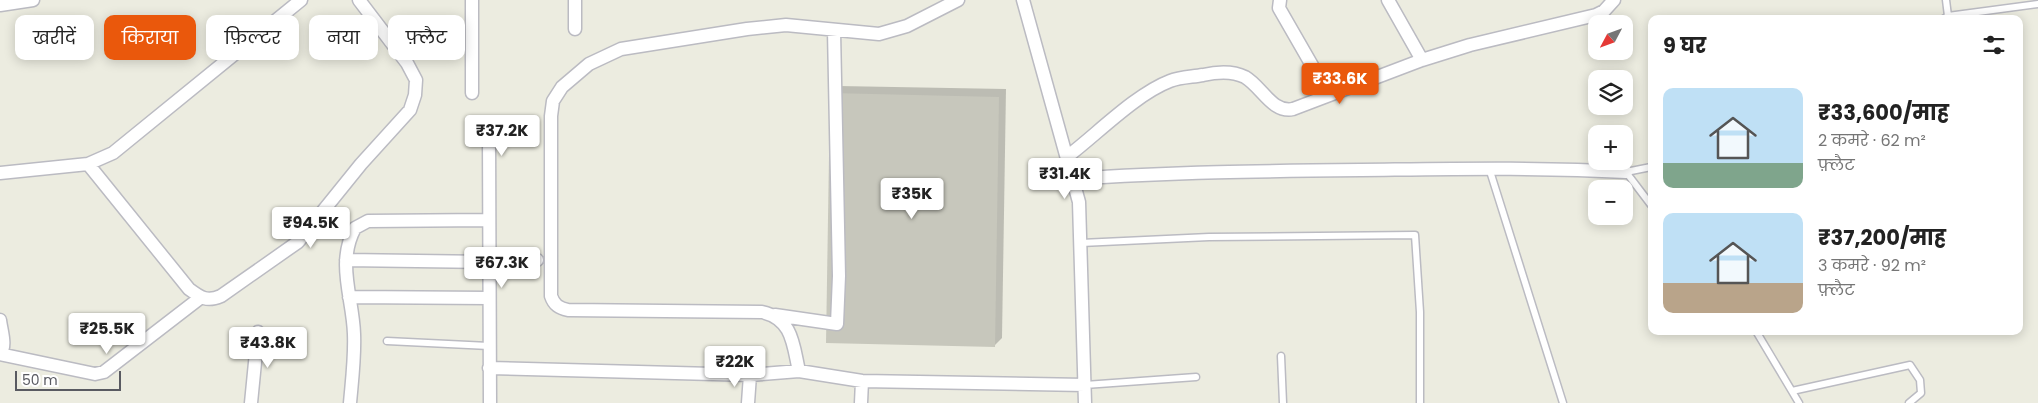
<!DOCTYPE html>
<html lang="hi">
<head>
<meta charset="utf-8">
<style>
	body { margin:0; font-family:Poppins,"Noto Sans Devanagari",sans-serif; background:#f6f6f6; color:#222; height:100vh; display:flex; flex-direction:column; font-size:19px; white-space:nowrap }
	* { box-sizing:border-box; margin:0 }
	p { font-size:16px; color:#767676 }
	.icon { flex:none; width:28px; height:28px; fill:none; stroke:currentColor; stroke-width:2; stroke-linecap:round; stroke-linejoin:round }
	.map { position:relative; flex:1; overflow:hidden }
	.panel { position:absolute; left:1648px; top:15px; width:375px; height:320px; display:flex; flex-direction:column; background:#fff; border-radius:10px; box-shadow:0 2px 12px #0003 }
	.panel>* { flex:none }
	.hud { position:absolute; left:15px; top:15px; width:475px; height:45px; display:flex; gap:10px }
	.needle { width:32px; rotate:229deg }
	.fabs { position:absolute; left:1588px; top:15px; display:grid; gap:10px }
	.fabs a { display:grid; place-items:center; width:45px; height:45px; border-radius:10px; background:#fff; box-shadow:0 2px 12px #0003; font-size:25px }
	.scale { position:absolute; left:15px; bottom:12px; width:106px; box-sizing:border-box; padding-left:5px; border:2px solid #595a61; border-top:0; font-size:14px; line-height:18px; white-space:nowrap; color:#595a61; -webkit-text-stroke:4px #fff; paint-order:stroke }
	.price { position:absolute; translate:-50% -42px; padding:0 11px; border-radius:5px; background:#fff; color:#222; font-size:16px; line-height:32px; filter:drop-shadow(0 1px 2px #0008) }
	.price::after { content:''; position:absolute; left:50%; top:30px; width:15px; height:11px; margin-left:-8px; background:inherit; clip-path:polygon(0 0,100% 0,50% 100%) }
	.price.selected { background:#ea580c; color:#fff }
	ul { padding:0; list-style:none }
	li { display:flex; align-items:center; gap:15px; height:125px; padding:0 15px }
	li span { display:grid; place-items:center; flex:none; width:140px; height:100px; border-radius:10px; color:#555 }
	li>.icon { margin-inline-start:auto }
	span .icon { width:60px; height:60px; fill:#fffc; stroke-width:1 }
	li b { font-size:21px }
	h2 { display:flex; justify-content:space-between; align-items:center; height:60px; padding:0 15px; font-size:21px }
	.pill { padding:0 18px; border-radius:10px; background:#fff; box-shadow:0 2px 12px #0003; font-size:18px; line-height:45px }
	.pill.selected { background:#ea580c; color:#fff }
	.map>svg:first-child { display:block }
	.shadow { fill:#0003 }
	.building { fill:#c7c7bc }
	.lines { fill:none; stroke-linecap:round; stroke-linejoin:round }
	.service-casing { stroke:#bbbbc2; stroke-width:9 }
	.minor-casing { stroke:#bbbbc2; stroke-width:15 }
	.service { stroke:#fff; stroke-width:6 }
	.minor { stroke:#fff; stroke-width:12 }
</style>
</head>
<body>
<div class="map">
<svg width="2038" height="403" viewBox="0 0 2038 403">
	<rect width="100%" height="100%" fill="#ecece0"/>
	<path class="shadow" d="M 839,86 L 1006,89 L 1002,338 L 994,346 L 827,342 Z"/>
	<path class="building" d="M 830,93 L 999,97 L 995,347 L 826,343 Z"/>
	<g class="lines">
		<g class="service-casing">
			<path id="service" d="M 1946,0 L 1948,16
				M 1943,19 L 1948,16 L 2038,4
				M 1651,167 L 1626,172 L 1651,205
				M 1489,168 L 1563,403
				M 1081,243 L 1209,237 L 1415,235 L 1420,312 L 1420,403
				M 1756,331 L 1799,403
				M 387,341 L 489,346
				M 1281,356 L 1283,403
				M 1085,385 L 1196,377
				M 1792,391 L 1910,365 L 1920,380 L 1921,393 L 1909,403"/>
		</g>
		<g class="minor-casing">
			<path id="minor" d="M 472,0 L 472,93
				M 1023,0 L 1079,202 L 1085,403
				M 1280,0 L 1279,8 L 1329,95
				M 1388,0 L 1422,60
				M 0,5 L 33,0
				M 575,29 L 575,0
				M 489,136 L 490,403
				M 1068,156 C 1097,134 1136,94 1170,81 C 1180,77 1192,77 1203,75 C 1216,72 1233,71 1245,77 C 1262,87 1272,113 1293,109 L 1422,60 L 1470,45 L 1596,15 L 1604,11 L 1614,0
				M 88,164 L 189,289 C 201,298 207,302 221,296 L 298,242 L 361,164 L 410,110 L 415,95 L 416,80 L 407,63 L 359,0
				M 0,173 L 88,164 L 113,153 L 301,0
				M 1074,179 C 1170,172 1265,171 1361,170 C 1450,169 1538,167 1626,172
				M 346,260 L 488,262 L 537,260
				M 349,297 L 489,298
				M 775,315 L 837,324 L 839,276 L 834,31
				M 0,320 C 1,330 7,346 0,354
				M 0,354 L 95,374 L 104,372 L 200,298
				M 489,368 L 750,375 L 799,371 L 862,381 L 1085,385
				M 799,371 C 793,345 793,319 762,312 L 568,310 C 559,308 554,305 551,296 L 551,116 L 553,101 L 562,87 L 589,64 L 621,49 L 747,29 L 786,25 L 879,34 L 907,26 L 958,0
				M 251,403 L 258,332
				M 350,403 C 352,380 355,357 354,334 C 353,298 336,263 355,228 L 368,221 L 488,220
				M 748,403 L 750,375
				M 861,403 L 862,381"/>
		</g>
		<use href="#service" class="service"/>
		<use href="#minor" class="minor"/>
	</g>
</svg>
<div class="fabs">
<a><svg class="needle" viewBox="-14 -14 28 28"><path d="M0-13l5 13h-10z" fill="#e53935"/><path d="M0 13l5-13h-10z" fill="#767676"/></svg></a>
<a><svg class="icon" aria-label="layers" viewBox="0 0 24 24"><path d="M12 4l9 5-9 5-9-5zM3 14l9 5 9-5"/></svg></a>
<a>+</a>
<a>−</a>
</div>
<div class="scale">50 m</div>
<b class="price selected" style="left:1340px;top:105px">₹33.6K</b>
<b class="price" style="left:502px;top:157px">₹37.2K</b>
<b class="price" style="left:1065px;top:200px">₹31.4K</b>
<b class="price" style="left:912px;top:220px">₹35K</b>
<b class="price" style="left:311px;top:249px">₹94.5K</b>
<b class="price" style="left:502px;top:289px">₹67.3K</b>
<b class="price" style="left:107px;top:355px">₹25.5K</b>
<b class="price" style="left:268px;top:369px">₹43.8K</b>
<b class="price" style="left:735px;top:388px">₹22K</b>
<div class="hud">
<a class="pill">खरीदें</a>
<a class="pill selected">किराया</a>
<a class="pill">फ़िल्टर</a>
<a class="pill">नया</a>
<a class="pill">फ़्लैट</a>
</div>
<section class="panel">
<h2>9 घर<svg class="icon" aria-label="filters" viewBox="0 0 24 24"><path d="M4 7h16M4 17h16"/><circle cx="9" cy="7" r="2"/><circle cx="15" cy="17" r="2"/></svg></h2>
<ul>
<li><span style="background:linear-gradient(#bfe0f5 75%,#7fa58c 0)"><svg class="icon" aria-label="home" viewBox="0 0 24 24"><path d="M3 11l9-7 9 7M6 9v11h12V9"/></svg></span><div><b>₹33,600/माह</b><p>2 कमरे · 62 m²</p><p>फ़्लैट</p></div></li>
<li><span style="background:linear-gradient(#bfe0f5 70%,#b9a48a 0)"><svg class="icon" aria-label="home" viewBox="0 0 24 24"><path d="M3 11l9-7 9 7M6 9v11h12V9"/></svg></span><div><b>₹37,200/माह</b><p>3 कमरे · 92 m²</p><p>फ़्लैट</p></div></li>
</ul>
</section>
</div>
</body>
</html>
